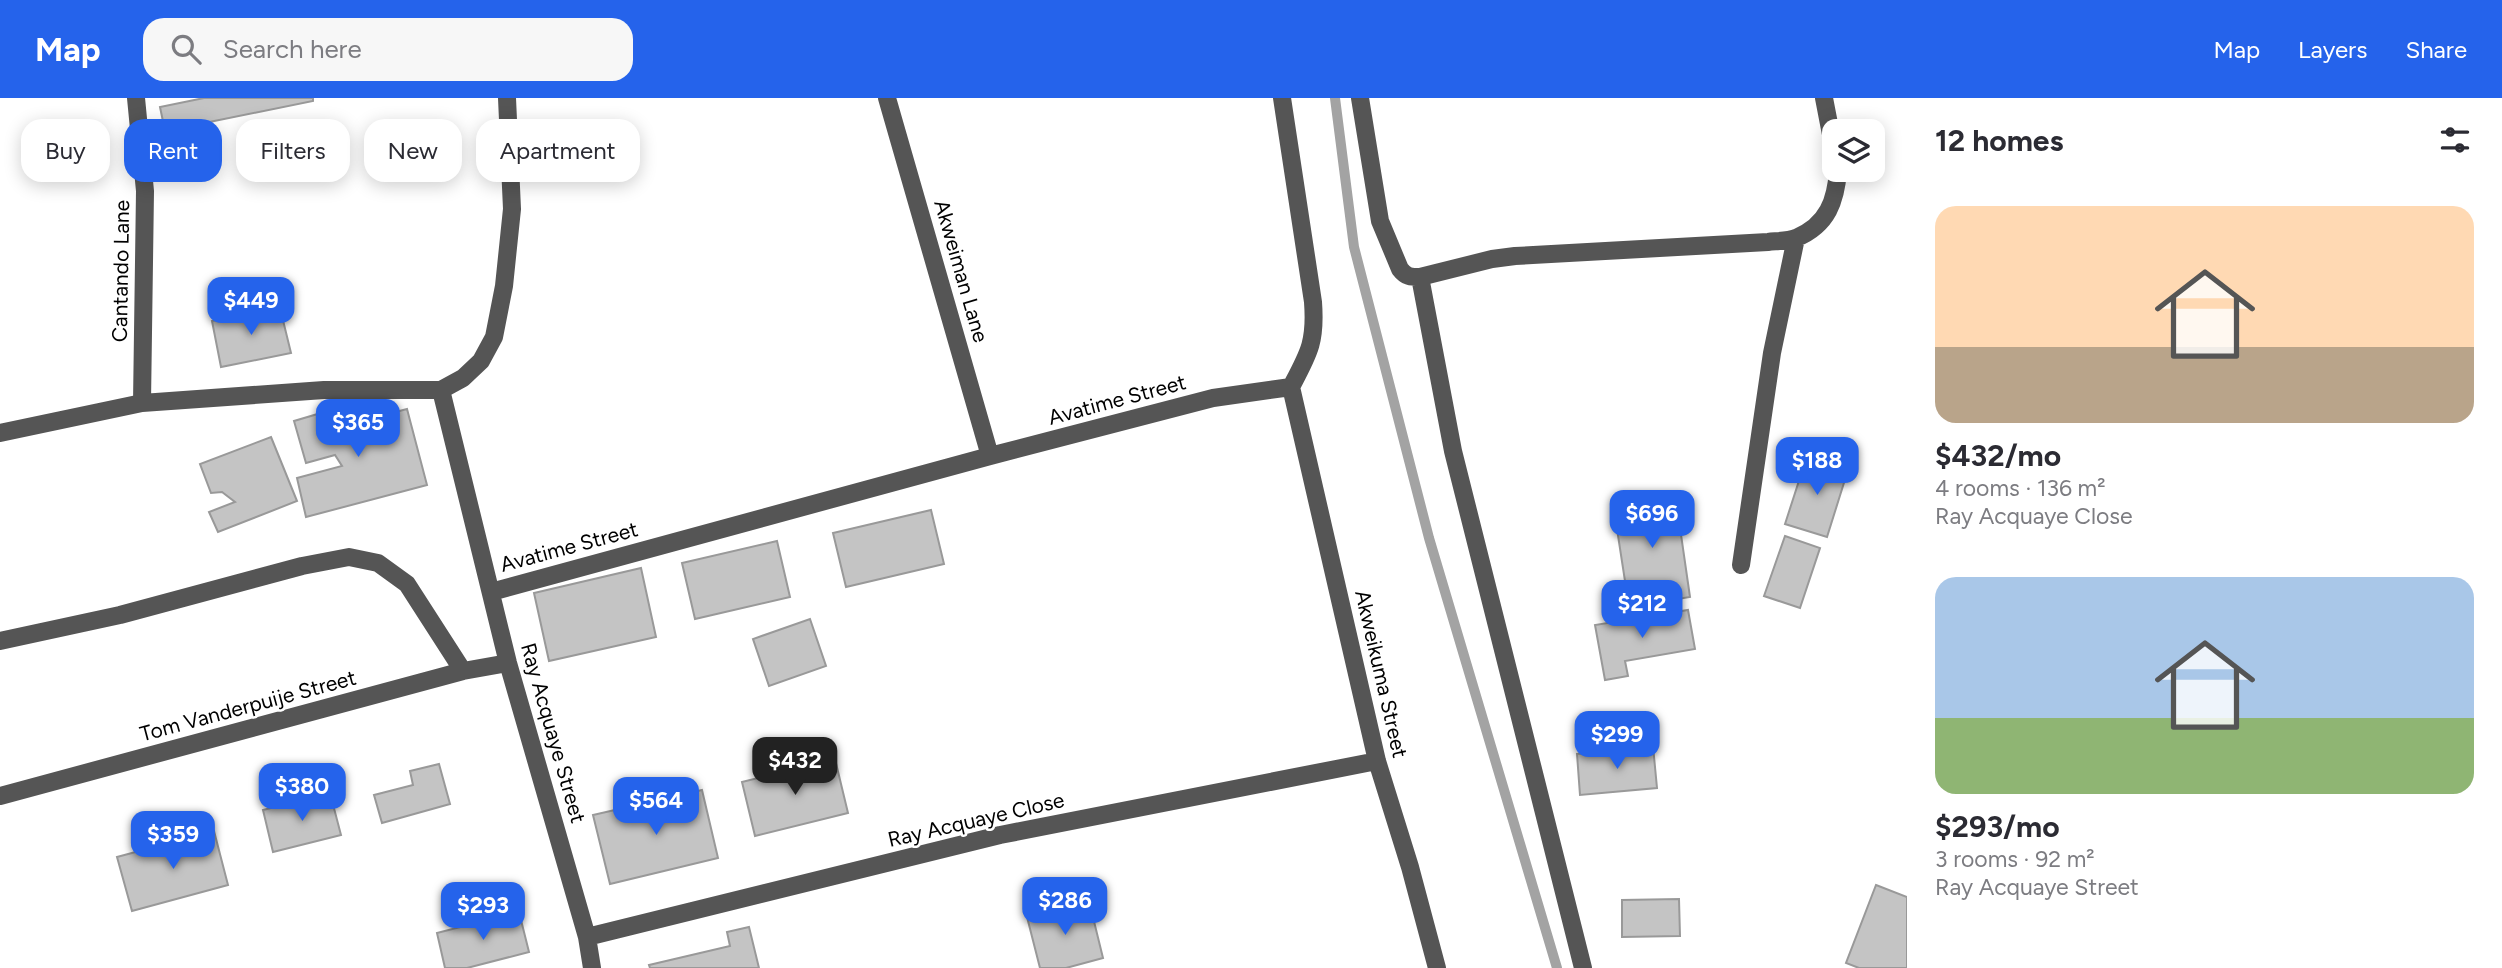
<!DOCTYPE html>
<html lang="en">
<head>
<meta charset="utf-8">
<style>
	body { margin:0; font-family:Figtree,sans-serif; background:#f7f7f7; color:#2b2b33; height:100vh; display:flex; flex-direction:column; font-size:26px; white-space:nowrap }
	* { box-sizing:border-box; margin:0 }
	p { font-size:23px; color:#7c7c81 }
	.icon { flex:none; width:38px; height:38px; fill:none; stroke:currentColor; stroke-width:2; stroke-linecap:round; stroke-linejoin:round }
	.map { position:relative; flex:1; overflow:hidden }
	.side { display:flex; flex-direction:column; background:#fff; width:595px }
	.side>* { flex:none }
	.guide { position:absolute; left:21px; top:21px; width:665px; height:63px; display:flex; gap:14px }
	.controls { position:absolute; left:1822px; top:21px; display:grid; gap:14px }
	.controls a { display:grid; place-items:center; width:63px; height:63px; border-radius:14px; background:#fff; box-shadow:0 4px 18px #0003; font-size:35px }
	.price { position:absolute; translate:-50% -60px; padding:0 16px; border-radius:14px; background:#2563eb; color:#fff; font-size:23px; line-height:46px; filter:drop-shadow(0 2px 4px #0008) }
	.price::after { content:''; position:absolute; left:50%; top:42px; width:21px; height:16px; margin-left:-10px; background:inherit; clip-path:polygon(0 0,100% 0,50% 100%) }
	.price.on { background:#222; color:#fff }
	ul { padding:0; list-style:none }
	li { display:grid; align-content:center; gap:14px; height:371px; padding:0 28px }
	li span { display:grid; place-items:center; height:217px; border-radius:21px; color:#555 }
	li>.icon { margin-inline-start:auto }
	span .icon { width:126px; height:126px; fill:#fffc; stroke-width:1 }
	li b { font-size:30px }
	h2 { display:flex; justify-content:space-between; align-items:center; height:84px; padding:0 28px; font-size:30px }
	.pill { padding:0 24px; border-radius:21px; background:#fff; box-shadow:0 4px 18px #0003; font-size:24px; line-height:63px }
	.pill.on { background:#2563eb; color:#fff }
	header { display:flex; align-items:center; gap:42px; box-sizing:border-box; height:98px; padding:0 35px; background:#2563eb; color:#fff }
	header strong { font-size:33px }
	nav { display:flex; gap:38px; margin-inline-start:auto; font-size:24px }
	.search { width:490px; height:63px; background:#f7f7f7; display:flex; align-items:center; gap:18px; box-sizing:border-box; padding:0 24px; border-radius:21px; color:#7c7c81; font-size:26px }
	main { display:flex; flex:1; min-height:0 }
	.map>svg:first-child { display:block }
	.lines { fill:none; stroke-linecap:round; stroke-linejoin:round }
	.stream { stroke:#a3a3a3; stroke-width:10 }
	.building { fill:#c4c4c4; stroke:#999; stroke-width:2 }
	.minor { stroke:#555; stroke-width:18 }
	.labels { text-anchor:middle; stroke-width:5; stroke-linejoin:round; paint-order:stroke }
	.street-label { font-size:21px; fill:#000; stroke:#fff }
</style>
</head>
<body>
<header>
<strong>Map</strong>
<div class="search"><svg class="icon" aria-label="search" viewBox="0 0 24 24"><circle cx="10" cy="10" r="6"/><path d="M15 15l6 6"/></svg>Search here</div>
<nav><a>Map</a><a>Layers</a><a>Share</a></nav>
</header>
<main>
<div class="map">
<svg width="1907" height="870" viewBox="0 0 1907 870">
	<rect width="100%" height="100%" fill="#fff"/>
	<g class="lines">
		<path class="stream" d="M 1335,0 L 1354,149 L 1429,440 L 1557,870"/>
	</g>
	<path class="building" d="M 204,0 L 313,0 L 313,3 L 165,33 L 160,9 Z
		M 280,210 L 291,255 L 221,269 L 212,223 Z
		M 338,310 L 350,326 L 407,311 L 427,387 L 306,419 L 297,380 L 342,368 L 335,357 L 306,365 L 294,323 Z
		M 271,339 L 297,403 L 218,434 L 209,414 L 235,404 L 222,394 L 211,395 L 200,366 Z
		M 1807,358 L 1848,372 L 1827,439 L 1785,426 Z
		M 1675,395 L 1690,499 L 1629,509 L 1613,405 Z
		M 931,412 L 944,466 L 846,489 L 833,435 Z
		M 1785,438 L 1820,450 L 1800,510 L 1764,498 Z
		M 777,443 L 790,499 L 695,521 L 682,465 Z
		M 641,470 L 656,539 L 549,563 L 534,495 Z
		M 1688,512 L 1695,551 L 1625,563 L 1628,578 L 1605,582 L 1595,527 Z
		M 810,521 L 826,568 L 769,588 L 753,541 Z
		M 1653,648 L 1657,690 L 1580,697 L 1577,656 Z
		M 835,661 L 848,715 L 755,738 L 742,684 Z
		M 439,666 L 450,706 L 382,725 L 374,697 L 413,687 L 410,673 Z
		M 702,692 L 718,760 L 610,786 L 593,717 Z
		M 330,695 L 341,737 L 273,754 L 263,712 Z
		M 214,733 L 228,787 L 132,813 L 117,759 Z
		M 1876,787 L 1907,799 L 1907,870 L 1859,870 L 1846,865 Z
		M 1679,801 L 1680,838 L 1622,839 L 1622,802 Z
		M 1089,803 L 1103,860 L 1066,870 L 1040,870 L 1027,819 Z
		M 519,814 L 529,854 L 467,870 L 445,870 L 437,835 Z
		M 749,829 L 759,870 L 650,870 L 649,867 L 730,848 L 727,834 Z"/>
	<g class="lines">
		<path class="minor" d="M 136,0 L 145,93 L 142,305
			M 887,0 L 990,358
			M 1282,0 L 1313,204 C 1316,244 1309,255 1291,289
			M 1360,0 L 1380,123 L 1400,171 C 1406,179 1411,179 1420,179 L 1492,161 L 1515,158 L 1768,144 C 1777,143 1788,143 1796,140 C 1828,127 1836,102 1838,72
			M 1824,0 L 1834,52
			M 1420,179 L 1453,353 L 1583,870
			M 1291,289 L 1377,663 L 1410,769 L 1437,870
			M 441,292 L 508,565 L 587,839 L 592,870
			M 0,335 L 142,305 L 324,292 L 441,292 L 463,280 L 481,263 L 494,239 L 504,188 L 512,111 L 507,0
			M 1741,467 L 1772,255 L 1796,140
			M 491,494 L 990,358 L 1213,300 L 1291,289
			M 0,543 L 120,517 L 302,468 L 349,459 L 378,465 L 407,486 L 463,573
			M 0,698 L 463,573 L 508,565
			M 587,839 L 1000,737 L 1377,663"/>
	</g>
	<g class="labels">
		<g class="street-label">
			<text transform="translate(121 173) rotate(-89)" y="7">Cantando Lane</text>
			<text transform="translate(961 173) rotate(74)" y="7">Akweiman Lane</text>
			<text transform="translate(1117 302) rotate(-15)" y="7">Avatime Street</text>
			<text transform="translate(569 449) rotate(-15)" y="7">Avatime Street</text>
			<text transform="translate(1381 576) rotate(77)" y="7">Akweikuma Street</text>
			<text transform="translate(248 608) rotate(-15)" y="7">Tom Vanderpuije Street</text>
			<text transform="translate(553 635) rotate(74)" y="7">Ray Acquaye Street</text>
			<text transform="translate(976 722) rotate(-13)" y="7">Ray Acquaye Close</text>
		</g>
	</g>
</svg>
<div class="controls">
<a><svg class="icon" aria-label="layers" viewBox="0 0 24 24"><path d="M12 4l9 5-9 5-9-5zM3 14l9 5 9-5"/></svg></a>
</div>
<b class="price" style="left:251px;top:239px">$449</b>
<b class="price" style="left:358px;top:361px">$365</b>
<b class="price" style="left:1817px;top:399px">$188</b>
<b class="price" style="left:1652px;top:452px">$696</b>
<b class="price" style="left:1642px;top:542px">$212</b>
<b class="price" style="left:1617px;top:673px">$299</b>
<b class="price on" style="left:795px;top:699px">$432</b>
<b class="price" style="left:302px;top:725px">$380</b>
<b class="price" style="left:656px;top:739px">$564</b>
<b class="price" style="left:173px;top:773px">$359</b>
<b class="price" style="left:1065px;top:839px">$286</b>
<b class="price" style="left:483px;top:844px">$293</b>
<div class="guide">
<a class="pill">Buy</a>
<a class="pill on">Rent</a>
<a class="pill">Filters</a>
<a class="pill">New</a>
<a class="pill">Apartment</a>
</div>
</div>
<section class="side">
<h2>12 homes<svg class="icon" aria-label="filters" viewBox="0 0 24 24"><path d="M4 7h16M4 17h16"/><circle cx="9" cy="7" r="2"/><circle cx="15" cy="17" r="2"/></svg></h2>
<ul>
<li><span style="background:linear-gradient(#ffd9b3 65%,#b9a48a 0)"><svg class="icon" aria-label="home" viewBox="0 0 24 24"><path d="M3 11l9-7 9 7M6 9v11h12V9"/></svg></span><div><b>$432/mo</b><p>4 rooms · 136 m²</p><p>Ray Acquaye Close</p></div></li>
<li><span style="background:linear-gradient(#a9c7e8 65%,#8fb573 0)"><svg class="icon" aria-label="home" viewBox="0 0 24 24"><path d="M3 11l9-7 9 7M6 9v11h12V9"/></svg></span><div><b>$293/mo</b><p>3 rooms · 92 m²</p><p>Ray Acquaye Street</p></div></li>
</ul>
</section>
</main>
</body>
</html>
